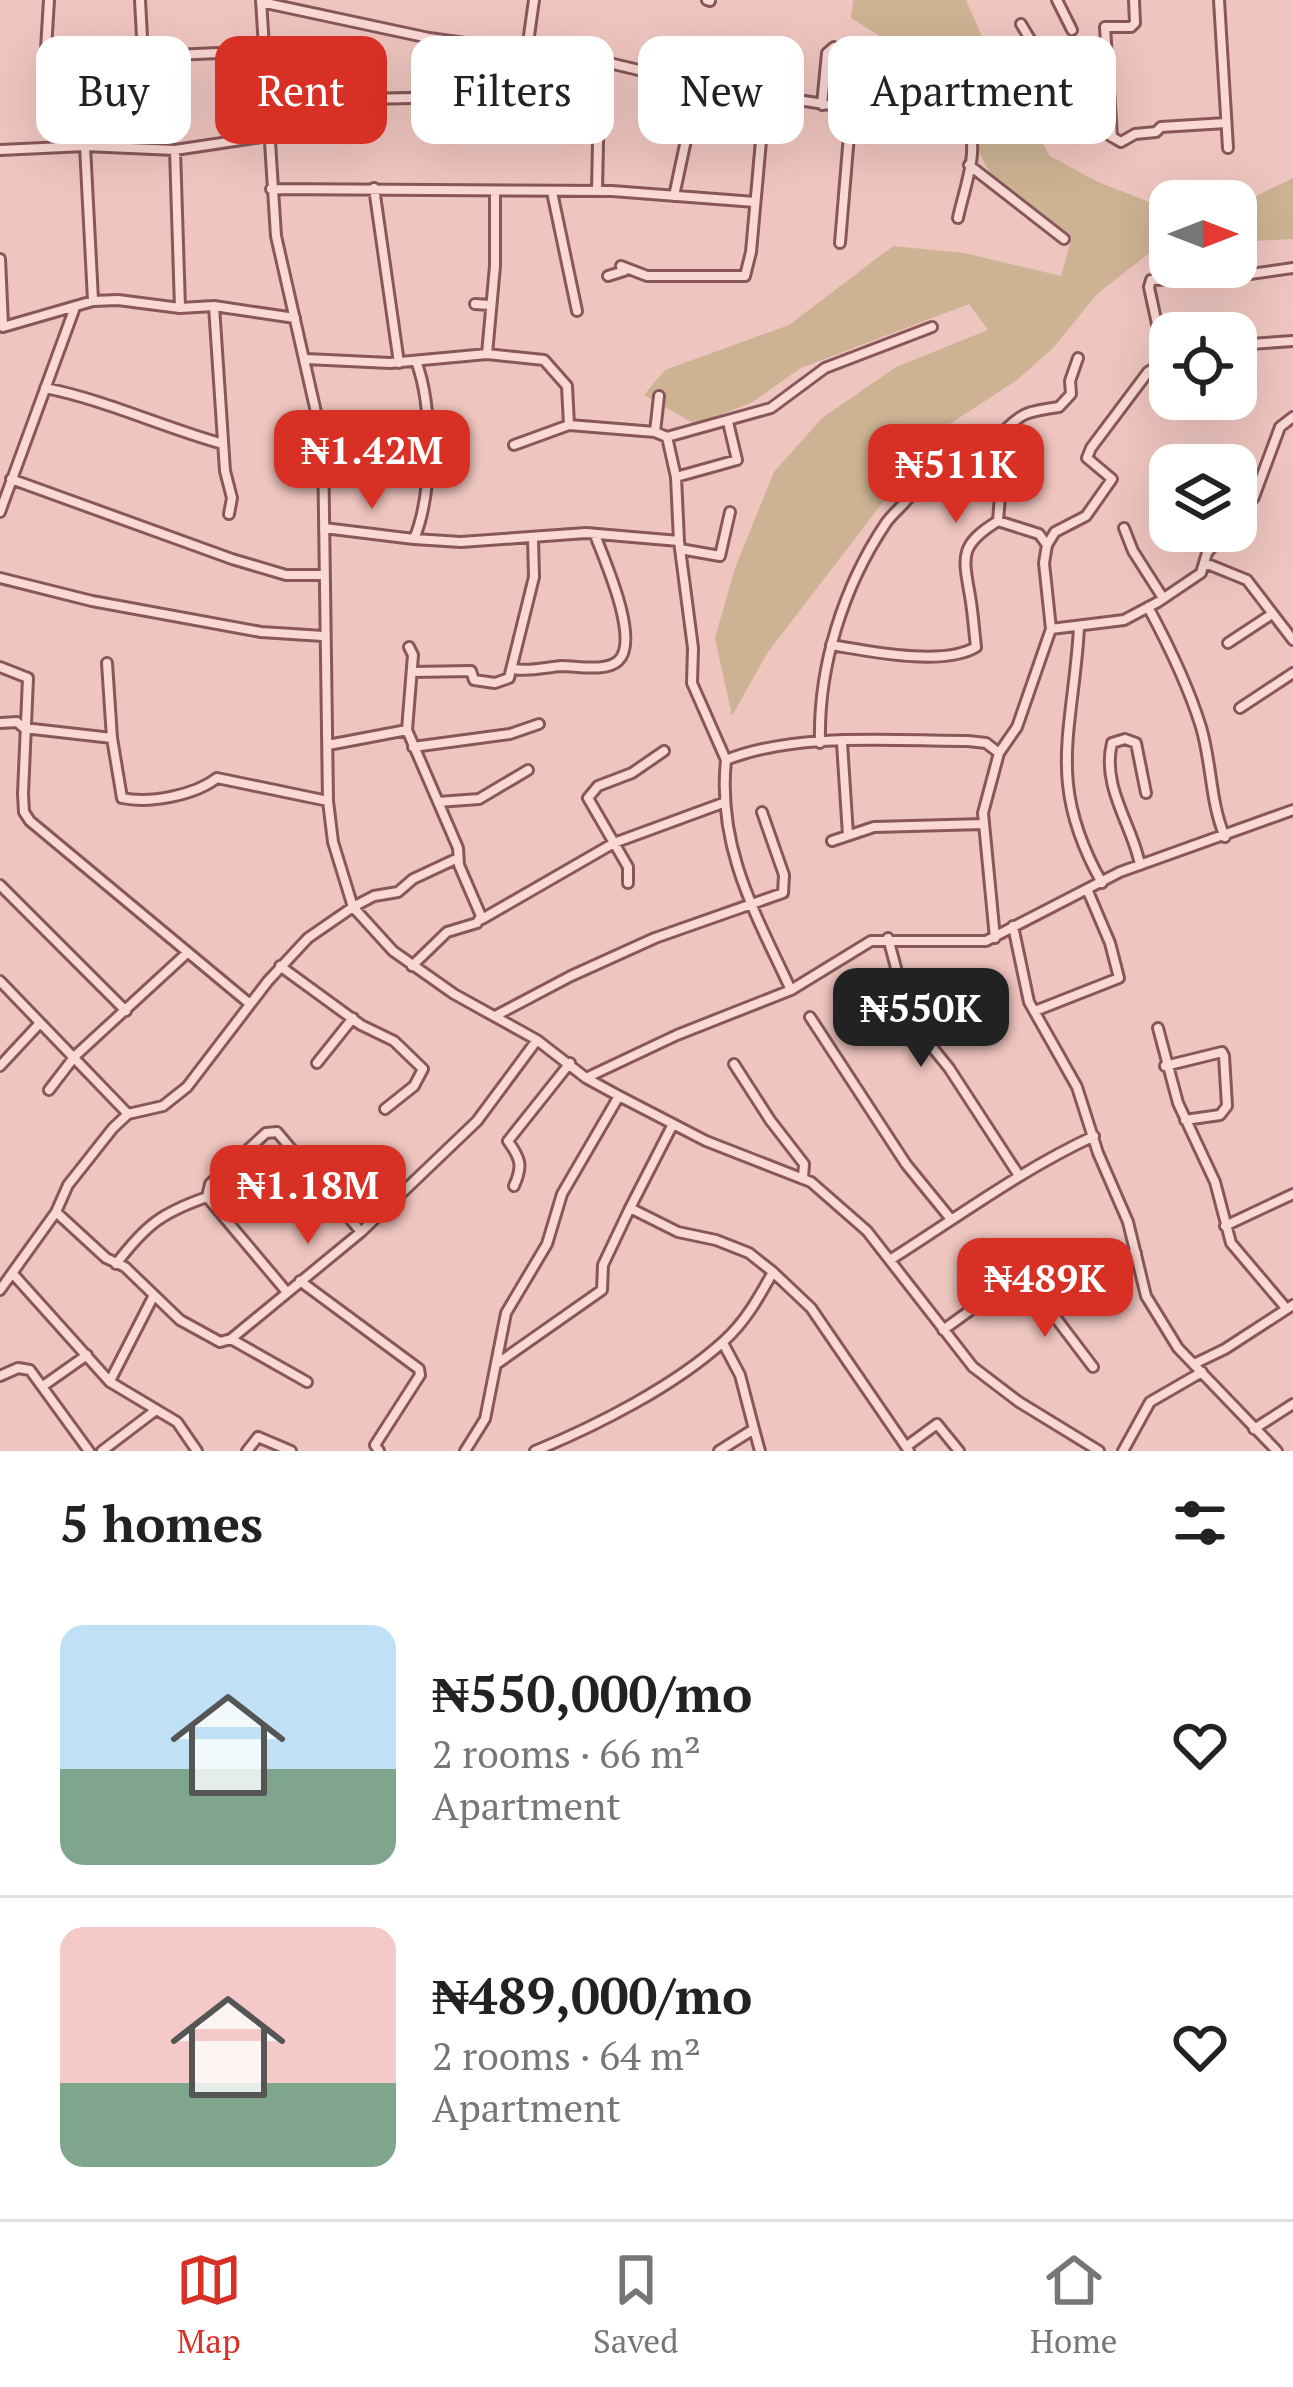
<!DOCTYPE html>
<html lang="en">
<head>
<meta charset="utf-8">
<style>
	body { margin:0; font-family:"PT Serif",serif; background:#f2f2f2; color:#222; height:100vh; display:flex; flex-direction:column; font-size:45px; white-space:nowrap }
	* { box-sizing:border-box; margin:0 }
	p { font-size:39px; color:#767676 }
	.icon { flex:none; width:66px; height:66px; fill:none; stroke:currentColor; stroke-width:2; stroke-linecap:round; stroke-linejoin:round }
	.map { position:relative; height:1451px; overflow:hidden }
	.side { display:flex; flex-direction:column; background:#fff; flex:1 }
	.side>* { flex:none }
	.guide { position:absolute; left:36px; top:36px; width:1221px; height:108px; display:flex; gap:24px }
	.needle { width:78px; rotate:90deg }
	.tools { position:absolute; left:1149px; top:180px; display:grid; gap:24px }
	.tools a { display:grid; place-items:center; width:108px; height:108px; border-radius:24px; background:#fff; box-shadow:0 12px 48px #0002; font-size:60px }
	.price { position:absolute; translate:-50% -102px; padding:0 27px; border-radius:24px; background:#d93025; color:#fff; font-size:39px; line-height:78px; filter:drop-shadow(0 3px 6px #0008) }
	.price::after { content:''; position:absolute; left:50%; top:72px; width:36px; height:27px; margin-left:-18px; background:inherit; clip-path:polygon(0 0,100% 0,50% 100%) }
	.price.active { background:#222; color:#fff }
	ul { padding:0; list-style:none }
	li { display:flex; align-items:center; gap:36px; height:300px; padding:0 60px }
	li+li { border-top:3px solid #e0e0e0 }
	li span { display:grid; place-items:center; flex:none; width:336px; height:240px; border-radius:24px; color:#555 }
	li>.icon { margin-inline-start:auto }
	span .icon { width:144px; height:144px; fill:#fffc; stroke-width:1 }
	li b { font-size:51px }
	h2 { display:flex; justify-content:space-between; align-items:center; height:144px; padding:0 60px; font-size:51px }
	.chip { padding:0 42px; border-radius:24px; background:#fff; box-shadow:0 12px 48px #0002; font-size:42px; line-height:108px }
	.chip.active { background:#d93025; color:#fff }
	.menu { display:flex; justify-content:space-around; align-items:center; height:168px; border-top:3px solid #e0e0e0; background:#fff; font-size:33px; color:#767676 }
	.menu a { display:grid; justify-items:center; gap:6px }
	.menu .active { color:#d93025 }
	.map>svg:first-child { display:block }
	.green { fill:#cdb393 }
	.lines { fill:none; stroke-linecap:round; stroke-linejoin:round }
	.minor-casing { stroke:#895759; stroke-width:14 }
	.minor { stroke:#fad8d3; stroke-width:8 }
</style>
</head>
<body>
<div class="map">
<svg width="1293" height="1451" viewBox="0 0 1293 1451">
	<rect width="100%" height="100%" fill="#efc5bf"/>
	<path class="green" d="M 853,0 L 966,0 L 987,48 L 1050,156 L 1098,182 L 1170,210 L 1170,245 L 1160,245 L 1098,293 L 1053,348 L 1017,380 L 936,433 L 768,652 L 732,716 L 715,638 L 735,568 L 774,472 L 822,418 L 896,367 L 988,330 L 969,304 L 801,368 L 751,403 L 695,424 L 644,395 L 665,370 L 789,325 L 893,246 L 964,253 L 1061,276 L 1072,237 L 1000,192 L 952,100 L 883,38 L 851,18 Z
		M 1293,178 L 1293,239 L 1236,242 L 1236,206 Z"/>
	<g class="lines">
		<g class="minor-casing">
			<path id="minor" d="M 140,0 L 143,56
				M 261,0 L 276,236 L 323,443 L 328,801 L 333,842 L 353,907 L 393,951 L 454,994 L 537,1040 L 586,1078 L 619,1096 L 706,1141 L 811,1182 L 867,1231 L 973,1367 L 1019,1402 L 1099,1451
				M 707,0 L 710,1
				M 1057,0 L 1072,30
				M 1219,0 L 1228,148
				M 261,2 L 429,38 L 605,62 L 698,84 L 968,127 C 980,150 963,193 958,218
				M 1021,24 C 1048,69 1073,117 1121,142 L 1135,134 L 1156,132 L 1161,127 L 1226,123
				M 527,50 L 534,0
				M 45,61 L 264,51
				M 43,98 L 49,0
				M 267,101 L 599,94
				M 822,105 L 827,53 L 834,47 L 924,79
				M 1112,137 L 1105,27 L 1131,27 L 1135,23 L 1134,0
				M 85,146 L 93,300
				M 0,150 L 85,146 L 175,150 L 268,136
				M 175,150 L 180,308
				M 969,165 L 1064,239
				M 374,188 L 399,363
				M 271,189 L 612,191 L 755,202
				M 597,190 L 599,94 L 605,62
				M 552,192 L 577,311
				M 674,196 L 698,84
				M 840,243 L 851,111
				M 0,259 L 3,325
				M 621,266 L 647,276 L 745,276 L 751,252 L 765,96
				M 608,276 L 624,271
				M 475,304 L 490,305
				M 214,306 L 225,471 L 232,498 L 229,514
				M 0,323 L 3,327 L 93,301 L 118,300 L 180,308 L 214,306 L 295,318
				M 1236,345 L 1293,341
				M 487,354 L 495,266 L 495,191
				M 306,359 L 390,363 L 487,354 L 544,360 L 567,386 L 569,425
				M 416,361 C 433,406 433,494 414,539 L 461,542 L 586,533 L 679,541
				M 1165,361 L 1149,287 L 1151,280 L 1215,279 L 1293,268
				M 45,388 C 106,400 162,427 223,444
				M 655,432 L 659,396
				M 667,437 L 676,477 L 679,541 L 693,648 L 692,683 L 726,760 C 796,732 893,741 968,741 L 986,743 L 999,753
				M 514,445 L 569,425 L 655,432 L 667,437 L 771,408 L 825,368 L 932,327
				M 676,477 L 737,460 L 728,422
				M 11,479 L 232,559 L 286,575 L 322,575
				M 0,512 L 74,310
				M 1236,519 L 1254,497 L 1280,427 L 1293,417
				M 998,521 L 1001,484 L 1028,452
				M 324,528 L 414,539
				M 1124,528 L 1133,551 L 1163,598
				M 680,549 L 720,556 L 730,512
				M 1205,563 L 1247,580 L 1293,640
				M 0,578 L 92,601 L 261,632 L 323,636
				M 1148,607 C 1169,646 1188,685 1201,727 C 1212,764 1210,802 1225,837
				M 1079,628 C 1073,732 1045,782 1102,883
				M 1051,629 L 1124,620 L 1158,602 L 1201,573 L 1207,553 L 1225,531
				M 1228,643 L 1272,614
				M 831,645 C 868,651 943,667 976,647 C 974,630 973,613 970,596 C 963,556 959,545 998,521 L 1039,534 L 1047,545
				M 409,647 L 413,655 L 407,730 L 458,848 L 459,865 L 481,916 L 477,923 L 447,932 L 412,966
				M 107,663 L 112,738 L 122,798 C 150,804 195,795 217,778 L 328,801
				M 0,667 L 28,678 L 23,794 L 24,812 L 30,821 L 250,1004
				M 514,669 C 530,672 546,667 562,666 C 577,666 606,672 618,661 C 641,641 604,559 595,535
				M 412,672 L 471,671 L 474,680 L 495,683 L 509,678 L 534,577 L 533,538
				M 1240,708 L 1293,673
				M 0,723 L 17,722 L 24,728 L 112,738
				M 820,743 C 818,667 843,587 886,523 C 893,513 904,505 911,495 C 917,485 917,469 926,461 C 943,448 973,456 988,444 C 1022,418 1012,413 1059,407 L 1071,394 L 1070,381 L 1078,358
				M 842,743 L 848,835
				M 328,745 L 407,730
				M 413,747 L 510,734 L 539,724
				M 726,760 C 717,847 755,913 791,990
				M 438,802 L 479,799 L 528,770
				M 832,841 L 874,827 L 984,824
				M 1140,865 C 1133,826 1101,787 1112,743 L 1125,739 L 1136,743 L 1146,793
				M 628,883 L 628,867 L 588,798 L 598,786 L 632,773 L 664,751
				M 0,885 L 126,1011
				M 482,919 L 614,843 L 723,803
				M 1013,926 L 1029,1002 L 1077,1087 L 1098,1153 L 1128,1222 L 1146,1296 L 1178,1348 L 1277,1451
				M 888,938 L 910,1020 L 949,1068 L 1018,1174
				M 995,938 L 983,813 L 999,753 L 1017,727 L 1051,629 L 1044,563 L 1047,545 L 1055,532 L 1086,516 L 1112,479 L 1087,458 L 1091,448 L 1148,372 L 1170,359
				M 280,966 L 361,1025 L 394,1041 L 423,1069 L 414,1086 L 385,1109
				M 0,981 L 128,1114
				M 1035,1011 L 1119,978 L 1110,943 L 1087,889
				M 497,1015 L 571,976 L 655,938 L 783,893 L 784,875 L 762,812
				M 810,1017 L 906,1164 L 950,1218
				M 1158,1028 L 1178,1103 L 1215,1182 L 1231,1243 L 1286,1308
				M 317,1063 L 353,1018
				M 734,1064 L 770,1120 L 804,1164 L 803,1178
				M 0,1066 L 40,1023
				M 1165,1066 L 1222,1052 L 1224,1056 L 1227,1106 L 1220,1115 L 1185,1120
				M 588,1077 L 677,1035 L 791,990 L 871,941 L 986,941 L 1120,872 L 1293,810
				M 49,1090 L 75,1056 L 187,953
				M 514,1186 C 523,1166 521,1159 508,1141 L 570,1063
				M 56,1212 L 106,1258 L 125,1267 L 180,1320 L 220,1342 L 231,1339 L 361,1232 L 477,1121 L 537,1040
				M 1225,1226 L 1293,1194
				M 890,1260 C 958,1217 1021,1170 1094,1136
				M 116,1264 C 146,1225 161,1213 207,1197
				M 773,1272 L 811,1308 L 909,1451
				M 14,1275 L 110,1382 L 177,1422 L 197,1451
				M 300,1281 L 419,1369 L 420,1375 L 375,1445 L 379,1451
				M 1030,1284 L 1093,1367
				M 0,1290 L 56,1212 L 68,1185 L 113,1128 L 128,1114 L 163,1106 L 187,1087 L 268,981 L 308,938 L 353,907 L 374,896 L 398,892 L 413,879 L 458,858
				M 286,1291 L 207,1197 L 210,1184 L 266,1133 L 277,1132 L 361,1232
				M 943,1330 L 986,1299 L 1030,1284 L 1044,1271 L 1075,1256 L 1095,1260 L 1136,1253
				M 231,1339 L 307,1382
				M 498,1363 L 602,1290 L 603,1265 L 630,1208
				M 1194,1364 L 1225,1349 L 1293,1305
				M 0,1376 L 18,1368 L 30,1370 L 89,1451
				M 110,1381 L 153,1297
				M 43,1386 L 87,1355
				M 754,1429 L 760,1451
				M 1254,1429 L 1293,1404
				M 907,1446 L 937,1424 L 959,1451
				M 102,1451 L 156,1410
				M 247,1451 L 258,1437 L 291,1451
				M 465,1451 L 485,1419 L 506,1313 L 547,1244 L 562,1194 L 619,1096
				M 535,1451 C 596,1426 675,1386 724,1341 C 746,1321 759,1297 773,1272 L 749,1253 L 716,1240 L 678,1232 L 630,1208 L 673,1124
				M 719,1451 L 754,1429 L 740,1375 L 723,1343
				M 1123,1451 L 1150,1402 L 1202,1372"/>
		</g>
		<use href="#minor" class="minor"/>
	</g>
</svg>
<div class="tools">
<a><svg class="needle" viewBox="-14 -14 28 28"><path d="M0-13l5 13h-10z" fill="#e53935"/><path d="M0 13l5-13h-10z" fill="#767676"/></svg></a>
<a><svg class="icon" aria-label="locate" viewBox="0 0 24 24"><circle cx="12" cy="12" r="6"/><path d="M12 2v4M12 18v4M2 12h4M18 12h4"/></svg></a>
<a><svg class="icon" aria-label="layers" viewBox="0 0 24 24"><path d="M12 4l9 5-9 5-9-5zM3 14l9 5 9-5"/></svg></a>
</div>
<b class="price" style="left:372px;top:512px">₦1.42M</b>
<b class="price" style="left:956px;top:526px">₦511K</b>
<b class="price active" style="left:921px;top:1070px">₦550K</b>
<b class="price" style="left:308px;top:1247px">₦1.18M</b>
<b class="price" style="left:1045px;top:1340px">₦489K</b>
<div class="guide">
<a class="chip">Buy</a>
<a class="chip active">Rent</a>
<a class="chip">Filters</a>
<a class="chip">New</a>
<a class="chip">Apartment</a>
</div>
</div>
<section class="side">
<h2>5 homes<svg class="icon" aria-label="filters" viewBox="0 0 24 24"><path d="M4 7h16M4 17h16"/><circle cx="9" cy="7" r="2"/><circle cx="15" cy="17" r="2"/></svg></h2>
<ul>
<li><span style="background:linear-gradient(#bfe0f5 60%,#7fa58c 0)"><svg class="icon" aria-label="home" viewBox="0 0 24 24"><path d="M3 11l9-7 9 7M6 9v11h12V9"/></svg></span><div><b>₦550,000/mo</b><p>2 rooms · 66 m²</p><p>Apartment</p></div><svg class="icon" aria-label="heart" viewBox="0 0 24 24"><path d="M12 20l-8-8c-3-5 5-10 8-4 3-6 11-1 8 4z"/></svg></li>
<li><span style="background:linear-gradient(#f6c9c9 65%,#7fa58c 0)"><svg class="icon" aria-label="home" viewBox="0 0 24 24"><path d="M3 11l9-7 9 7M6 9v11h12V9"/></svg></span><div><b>₦489,000/mo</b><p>2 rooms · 64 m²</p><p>Apartment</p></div><svg class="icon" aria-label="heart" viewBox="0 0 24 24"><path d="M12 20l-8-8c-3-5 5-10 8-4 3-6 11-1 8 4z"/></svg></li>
</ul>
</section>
<nav class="menu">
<a class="active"><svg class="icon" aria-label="map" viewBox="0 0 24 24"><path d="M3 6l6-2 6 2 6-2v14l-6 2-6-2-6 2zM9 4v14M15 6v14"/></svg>Map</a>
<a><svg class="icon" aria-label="saved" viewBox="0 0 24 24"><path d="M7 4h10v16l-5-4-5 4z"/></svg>Saved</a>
<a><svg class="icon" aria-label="home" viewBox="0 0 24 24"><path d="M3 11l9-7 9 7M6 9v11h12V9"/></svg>Home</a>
</nav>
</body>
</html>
